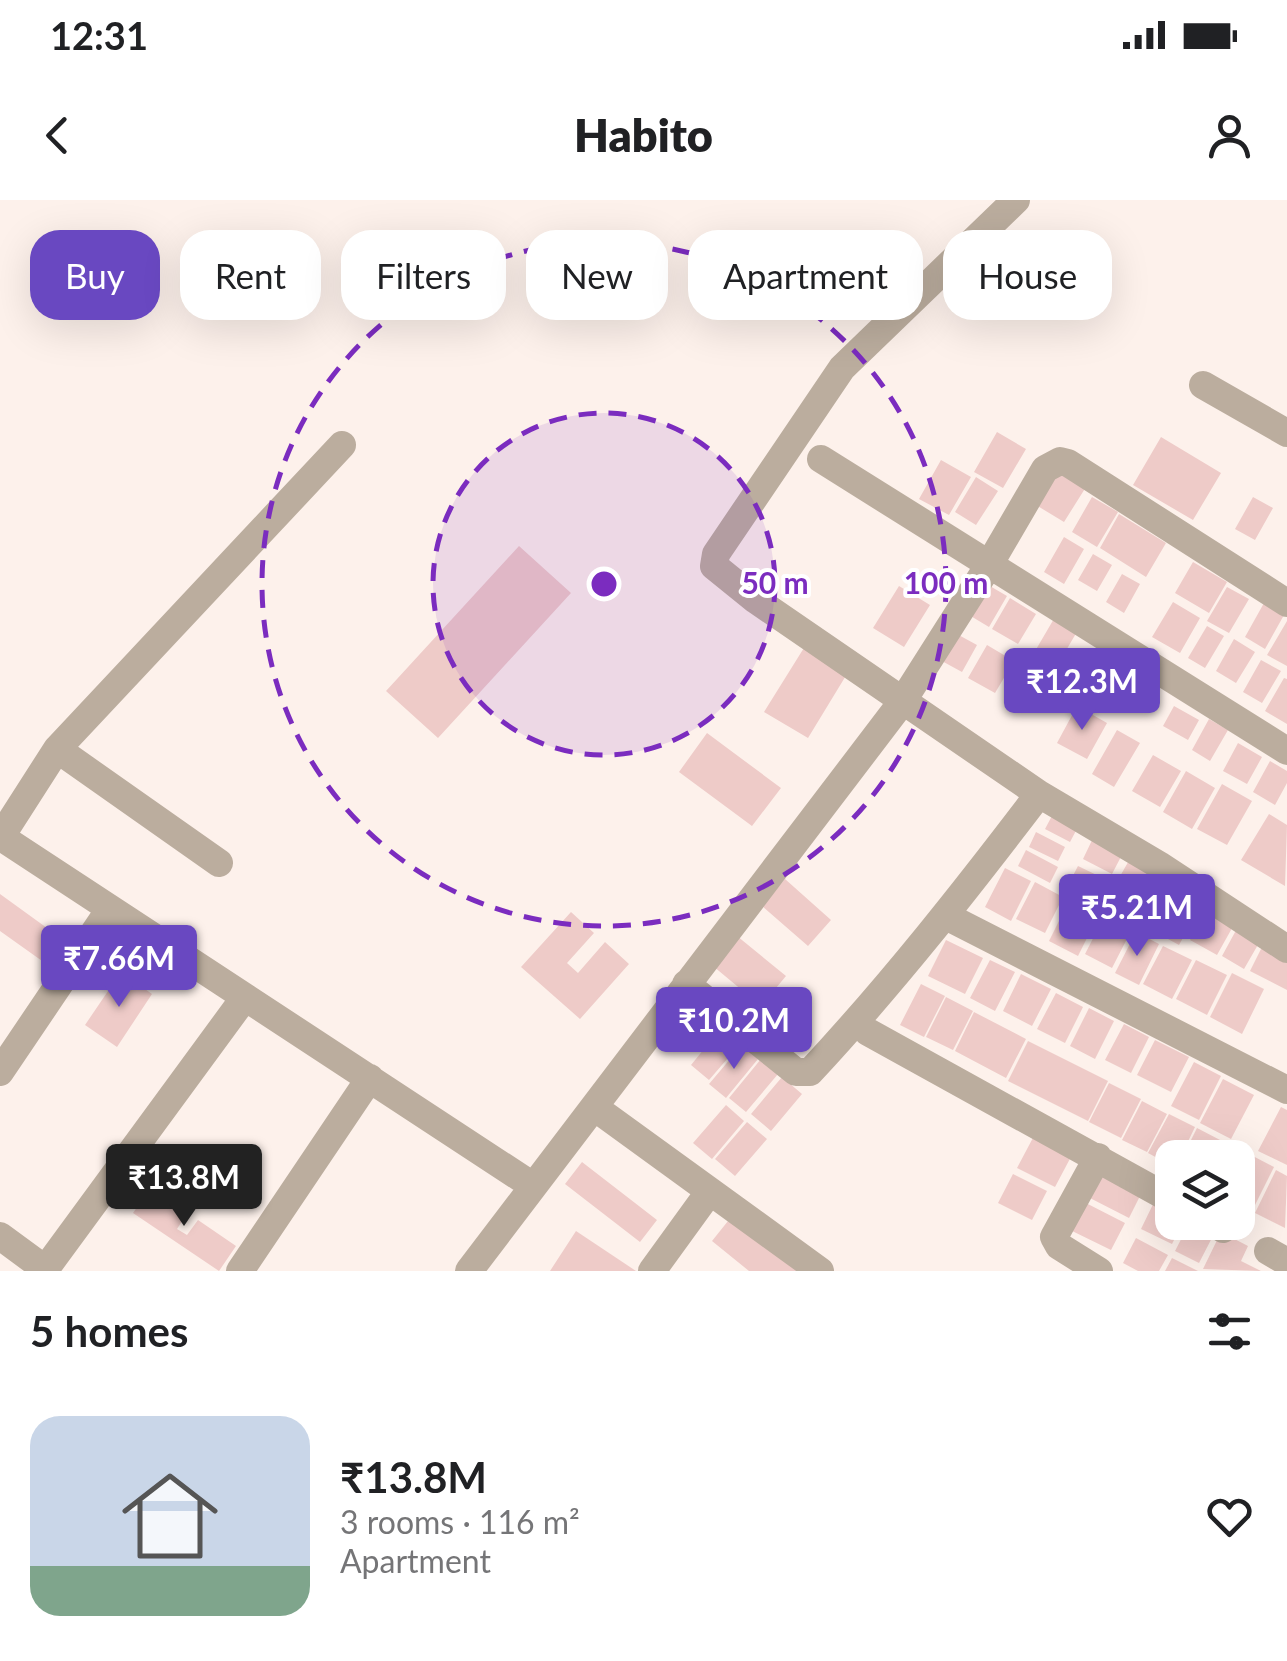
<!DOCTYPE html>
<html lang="en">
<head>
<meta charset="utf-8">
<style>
	body { margin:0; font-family:Lato,sans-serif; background:#f2f2f2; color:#202124; height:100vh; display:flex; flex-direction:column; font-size:38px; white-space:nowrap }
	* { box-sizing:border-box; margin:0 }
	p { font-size:32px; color:#757577 }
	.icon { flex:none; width:55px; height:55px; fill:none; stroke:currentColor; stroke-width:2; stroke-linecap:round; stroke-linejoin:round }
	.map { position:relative; height:1071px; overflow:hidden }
	.side { display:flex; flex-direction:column; background:#fff; flex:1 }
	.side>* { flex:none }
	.guide { position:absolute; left:30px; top:30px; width:1228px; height:90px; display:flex; gap:20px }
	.fabs { position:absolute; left:1155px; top:940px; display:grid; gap:20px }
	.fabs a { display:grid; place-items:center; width:100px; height:100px; border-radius:20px; background:#fff; box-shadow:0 10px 40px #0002; font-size:50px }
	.price { position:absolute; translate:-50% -85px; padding:0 22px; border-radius:10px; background:#6948c1; color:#fff; font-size:32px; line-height:65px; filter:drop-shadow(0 2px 5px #0008) }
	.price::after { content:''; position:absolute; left:50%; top:60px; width:30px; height:22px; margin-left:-15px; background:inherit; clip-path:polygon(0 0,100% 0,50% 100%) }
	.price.on { background:#222; color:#fff }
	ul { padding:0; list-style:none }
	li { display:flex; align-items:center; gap:30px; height:250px; padding:0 30px }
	li span { display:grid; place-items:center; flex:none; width:280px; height:200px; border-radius:30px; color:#555 }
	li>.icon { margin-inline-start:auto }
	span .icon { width:120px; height:120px; fill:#fffc; stroke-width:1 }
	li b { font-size:42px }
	h2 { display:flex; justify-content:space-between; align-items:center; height:120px; padding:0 30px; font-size:42px }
	.tag { padding:0 35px; border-radius:30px; background:#fff; box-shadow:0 10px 40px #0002; font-size:35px; line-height:90px }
	.tag.on { background:#6948c1; color:#fff }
	.status { display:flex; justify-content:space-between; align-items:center; height:70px; padding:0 50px; background:#fff; direction:ltr }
	.status svg { height:28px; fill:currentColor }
	header { display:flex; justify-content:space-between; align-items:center; height:130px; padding:0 30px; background:#fff; font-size:45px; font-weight:800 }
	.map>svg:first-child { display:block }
	.building { fill:#eecbc8 }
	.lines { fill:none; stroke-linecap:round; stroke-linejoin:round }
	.minor { stroke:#bbad9e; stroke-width:28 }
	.ring { fill:none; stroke:#7b2cbf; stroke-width:5; stroke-dasharray:18 12 }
	.centre { fill:#7b2cbf; stroke:#fff; stroke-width:5 }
	.ring-label { font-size:30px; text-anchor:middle; font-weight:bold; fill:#7b2cbf; stroke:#fff; stroke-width:8; stroke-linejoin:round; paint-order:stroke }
</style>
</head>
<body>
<div class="status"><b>12:31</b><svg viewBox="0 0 49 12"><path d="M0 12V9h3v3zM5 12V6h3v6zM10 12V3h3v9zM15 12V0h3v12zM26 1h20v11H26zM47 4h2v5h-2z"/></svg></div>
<header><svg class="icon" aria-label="back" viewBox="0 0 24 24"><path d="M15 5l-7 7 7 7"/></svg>Habito<svg class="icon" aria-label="person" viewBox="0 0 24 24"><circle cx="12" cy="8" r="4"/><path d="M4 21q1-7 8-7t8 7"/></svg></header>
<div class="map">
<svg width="1287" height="1071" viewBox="0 0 1287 1071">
	<rect width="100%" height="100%" fill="#fdf1eb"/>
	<path class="building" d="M 997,232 L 1026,249 L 1003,288 L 974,272 Z
		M 1161,237 L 1221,273 L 1193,320 L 1133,285 Z
		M 941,260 L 971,277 L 949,315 L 919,299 Z
		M 1053,267 L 1086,287 L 1064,322 L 1031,302 Z
		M 976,277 L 998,291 L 976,325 L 955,312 Z
		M 1092,297 L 1118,312 L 1097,347 L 1072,332 Z
		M 1253,297 L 1273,308 L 1255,340 L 1235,329 Z
		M 1119,314 L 1166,343 L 1146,377 L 1100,348 Z
		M 1064,337 L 1084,349 L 1064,384 L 1044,372 Z
		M 519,346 L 571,393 L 438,538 L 386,491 Z
		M 1093,354 L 1112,365 L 1097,391 L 1078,380 Z
		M 1193,362 L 1227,382 L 1209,413 L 1175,393 Z
		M 1122,374 L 1140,384 L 1124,413 L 1106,402 Z
		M 983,382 L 1007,396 L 989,427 L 964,412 Z
		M 899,386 L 930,405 L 904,447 L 873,428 Z
		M 1227,387 L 1249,399 L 1229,433 L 1207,421 Z
		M 1010,398 L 1036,414 L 1018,444 L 992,429 Z
		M 1173,402 L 1200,418 L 1180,453 L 1152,437 Z
		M 1264,403 L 1284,415 L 1265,449 L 1245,437 Z
		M 1055,417 L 1078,430 L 1054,471 L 1031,458 Z
		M 1287,421 L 1287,466 L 1267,455 Z
		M 1207,426 L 1224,436 L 1205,468 L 1188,458 Z
		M 955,433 L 977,445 L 962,472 L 940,460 Z
		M 1234,439 L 1255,452 L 1236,483 L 1216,471 Z
		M 807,443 L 850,469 L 808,538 L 764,512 Z
		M 987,445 L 1014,461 L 995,493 L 968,478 Z
		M 1261,460 L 1281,471 L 1262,503 L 1243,492 Z
		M 1024,470 L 1046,484 L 1030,510 L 1008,496 Z
		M 1284,478 L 1287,479 L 1287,524 L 1265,511 Z
		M 1077,506 L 1107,523 L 1087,559 L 1057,543 Z
		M 1174,506 L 1199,520 L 1188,540 L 1163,526 Z
		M 1209,519 L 1228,530 L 1210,561 L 1192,550 Z
		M 1117,530 L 1140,543 L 1114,587 L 1092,574 Z
		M 707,533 L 781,588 L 752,626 L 679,572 Z
		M 1238,543 L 1262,557 L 1247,584 L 1223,571 Z
		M 1153,555 L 1181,571 L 1160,607 L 1132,591 Z
		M 1270,561 L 1287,571 L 1287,583 L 1275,605 L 1253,592 Z
		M 1186,571 L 1215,588 L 1192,629 L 1163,612 Z
		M 1222,584 L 1252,601 L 1227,645 L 1197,629 Z
		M 1054,612 L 1079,625 L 1070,642 L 1045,629 Z
		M 1269,614 L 1287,625 L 1285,686 L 1241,660 Z
		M 1036,632 L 1065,647 L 1058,661 L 1029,647 Z
		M 1095,634 L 1125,649 L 1112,674 L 1083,659 Z
		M 1026,650 L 1058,667 L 1050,683 L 1018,666 Z
		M 1131,657 L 1158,672 L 1146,693 L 1119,678 Z
		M 1078,666 L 1107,680 L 1096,701 L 1067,687 Z
		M 1005,668 L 1031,681 L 1011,721 L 985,707 Z
		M 785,679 L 831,720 L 808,746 L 762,706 Z
		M 1163,681 L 1203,703 L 1192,722 L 1152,700 Z
		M 1035,682 L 1063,697 L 1045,733 L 1016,719 Z
		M 1114,682 L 1141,697 L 1128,720 L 1101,706 Z
		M 0,694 L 76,749 L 59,773 L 0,731 Z
		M 1070,699 L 1099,714 L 1078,756 L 1049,741 Z
		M 1143,702 L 1189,727 L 1179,745 L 1133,720 Z
		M 1209,706 L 1236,721 L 1217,755 L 1190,740 Z
		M 571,712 L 594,733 L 567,763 L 578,773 L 605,742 L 629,764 L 580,819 L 521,767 Z
		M 1104,717 L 1131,731 L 1112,768 L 1085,754 Z
		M 1240,723 L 1263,736 L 1244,769 L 1222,756 Z
		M 1136,732 L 1159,744 L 1139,785 L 1115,773 Z
		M 737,736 L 786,776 L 761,806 L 713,766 Z
		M 946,740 L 983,758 L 965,794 L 928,776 Z
		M 1264,743 L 1287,755 L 1287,790 L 1250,771 Z
		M 1163,746 L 1192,760 L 1172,799 L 1143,784 Z
		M 990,760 L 1015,772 L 995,811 L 970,798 Z
		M 1196,760 L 1227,775 L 1207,815 L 1176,799 Z
		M 121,772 L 152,794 L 117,847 L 85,825 Z
		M 1232,773 L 1264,789 L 1242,834 L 1210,817 Z
		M 1021,774 L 1051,789 L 1032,826 L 1003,811 Z
		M 921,784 L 945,796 L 924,837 L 900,825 Z
		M 1056,793 L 1083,807 L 1065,843 L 1037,829 Z
		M 946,797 L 973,811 L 953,850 L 926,837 Z
		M 1089,808 L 1114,821 L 1095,859 L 1070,846 Z
		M 974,812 L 1026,839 L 1006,878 L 955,851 Z
		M 1124,824 L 1149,837 L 1131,873 L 1105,860 Z
		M 722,827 L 741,843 L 709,880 L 691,865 Z
		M 1155,840 L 1189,857 L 1171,892 L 1137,875 Z
		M 1028,841 L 1108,881 L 1088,921 L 1008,881 Z
		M 742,845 L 758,859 L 726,898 L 709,884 Z
		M 761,859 L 778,874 L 746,912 L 729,898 Z
		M 1194,862 L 1221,876 L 1199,920 L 1171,906 Z
		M 782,877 L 802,894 L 771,931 L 751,914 Z
		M 1223,879 L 1254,895 L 1231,939 L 1200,923 Z
		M 1109,883 L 1141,899 L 1121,938 L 1089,922 Z
		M 1142,901 L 1167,914 L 1147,952 L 1122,940 Z
		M 726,905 L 744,921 L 712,959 L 693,943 Z
		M 1281,907 L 1287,910 L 1287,965 L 1258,951 Z
		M 1169,914 L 1195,927 L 1180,958 L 1172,958 L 1172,966 L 1148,953 Z
		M 747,922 L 767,939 L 735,976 L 715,959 Z
		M 1197,928 L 1222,941 L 1214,958 L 1182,958 Z
		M 1035,934 L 1073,953 L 1055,987 L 1017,968 Z
		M 1225,944 L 1245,954 L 1238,969 L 1238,958 L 1218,958 Z
		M 1249,954 L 1274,967 L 1254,1007 L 1238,998 L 1238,977 Z
		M 582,962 L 657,1020 L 640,1042 L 565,984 Z
		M 1100,968 L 1143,990 L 1129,1018 L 1086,996 Z
		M 1276,970 L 1287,976 L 1285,1028 L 1255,1013 Z
		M 1013,974 L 1047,991 L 1032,1020 L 998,1003 Z
		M 151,987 L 188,1012 L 177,1029 L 187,1035 L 198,1020 L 236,1046 L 219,1071 L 133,1013 Z
		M 1157,996 L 1172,1004 L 1172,1022 L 1183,1022 L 1172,1044 L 1141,1029 Z
		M 1080,1000 L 1125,1023 L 1111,1050 L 1066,1028 Z
		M 736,1011 L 810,1071 L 749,1071 L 712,1041 Z
		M 1190,1022 L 1202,1022 L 1216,1030 L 1199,1063 L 1175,1051 Z
		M 576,1031 L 636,1071 L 550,1071 Z
		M 1221,1032 L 1248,1046 L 1241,1061 L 1261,1071 L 1203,1069 Z
		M 1136,1038 L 1168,1055 L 1159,1071 L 1138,1071 L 1123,1063 Z
		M 1172,1058 L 1198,1071 L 1165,1071 Z"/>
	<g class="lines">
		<path class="minor" d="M 1016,0 L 842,168 L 716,354 L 714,366 L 756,400 L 1039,594 L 1159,665 L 1287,749
			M 1203,185 L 1287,233
			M 821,259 L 1287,551
			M 57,549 L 219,663
			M 1,637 L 533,986
			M 0,638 L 57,549 L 342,245
			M 946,716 L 1287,890
			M 686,784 L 796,872 L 810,872 C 892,784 966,690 1039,594
			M 868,832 L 1172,1000
			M 0,872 L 110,709
			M 594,907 L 820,1071
			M 1098,957 L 1054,1037 L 1059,1046 L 1099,1071
			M 1212,1022 L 1223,1029
			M 0,1036 L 45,1069
			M 1268,1051 L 1287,1062
			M 44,1071 L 245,797
			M 240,1071 L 370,878
			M 469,1071 L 902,502 L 989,365 L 1045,269 L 1060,261 L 1068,263 L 1287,403
			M 652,1071 L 710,991"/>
	</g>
	<circle cx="604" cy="384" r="171" fill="#7b2cbf" fill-opacity=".12"/>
	<g class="ring">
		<circle cx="604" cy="384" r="171"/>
		<circle cx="604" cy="384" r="342"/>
	</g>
	<circle cx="604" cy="384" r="15" class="centre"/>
	<g class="ring-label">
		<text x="775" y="394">50 m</text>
		<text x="946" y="394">100 m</text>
	</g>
</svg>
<div class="fabs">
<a><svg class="icon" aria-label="layers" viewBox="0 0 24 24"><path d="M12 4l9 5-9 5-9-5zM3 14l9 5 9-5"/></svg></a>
</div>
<b class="price" style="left:1082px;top:533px">₹12.3M</b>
<b class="price" style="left:1137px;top:759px">₹5.21M</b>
<b class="price" style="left:119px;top:810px">₹7.66M</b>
<b class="price" style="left:734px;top:872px">₹10.2M</b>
<b class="price on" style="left:184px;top:1029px">₹13.8M</b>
<div class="guide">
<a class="tag on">Buy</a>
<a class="tag">Rent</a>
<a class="tag">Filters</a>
<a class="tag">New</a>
<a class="tag">Apartment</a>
<a class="tag">House</a>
</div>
</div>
<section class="side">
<h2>5 homes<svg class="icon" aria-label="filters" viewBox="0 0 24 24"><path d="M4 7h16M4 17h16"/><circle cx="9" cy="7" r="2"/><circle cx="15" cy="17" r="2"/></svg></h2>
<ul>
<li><span style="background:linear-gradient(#c9d6e8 75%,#7fa58c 0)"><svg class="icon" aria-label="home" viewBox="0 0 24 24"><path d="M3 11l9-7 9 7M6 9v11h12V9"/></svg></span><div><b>₹13.8M</b><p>3 rooms · 116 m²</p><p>Apartment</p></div><svg class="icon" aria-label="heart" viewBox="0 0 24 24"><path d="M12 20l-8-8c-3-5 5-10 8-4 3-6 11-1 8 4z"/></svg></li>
</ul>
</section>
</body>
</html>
